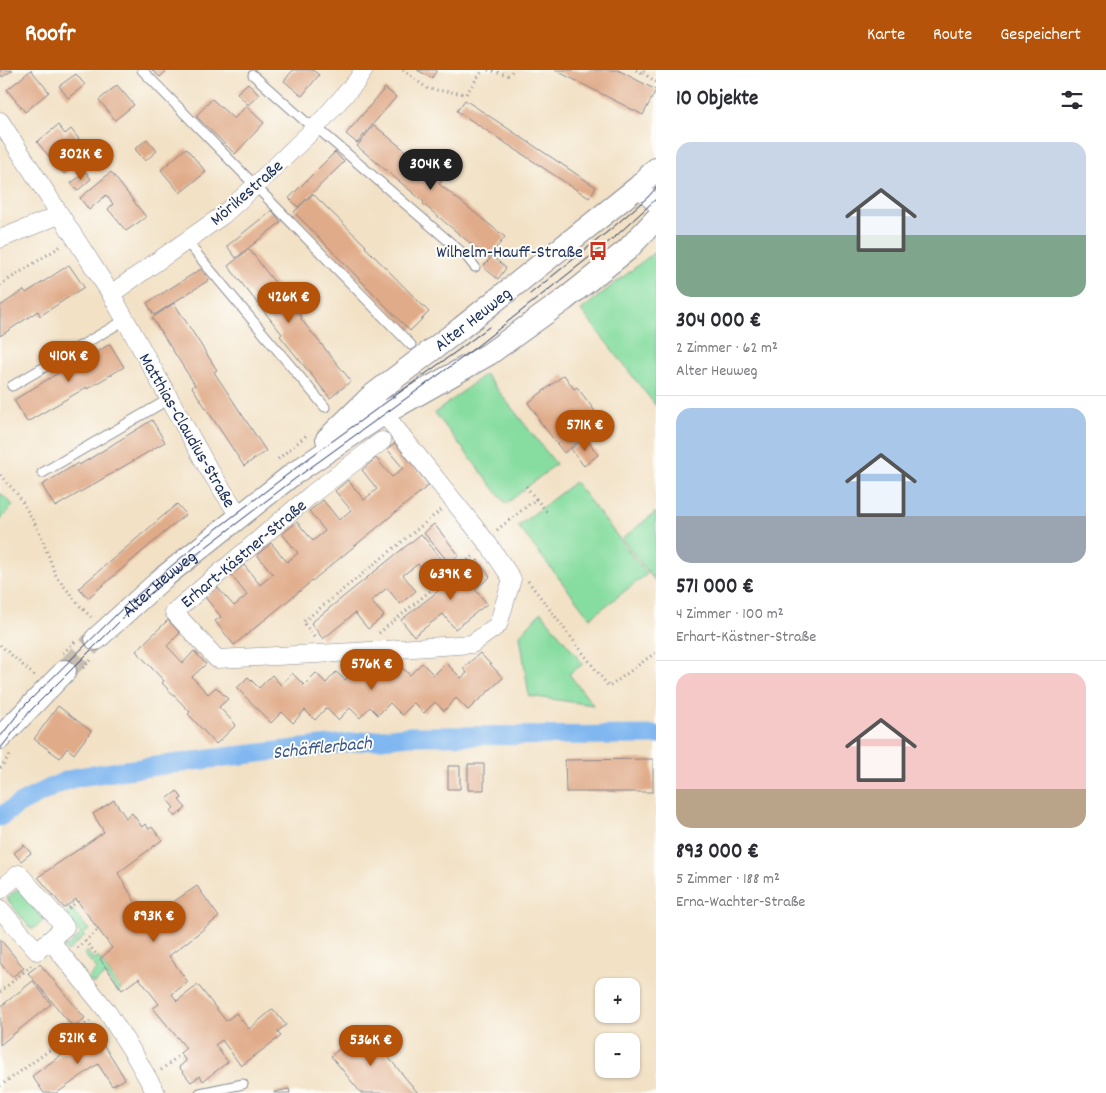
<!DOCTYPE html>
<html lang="de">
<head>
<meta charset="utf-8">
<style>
	body { margin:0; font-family:Dekko,sans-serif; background:#f2f2f3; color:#2b2b33; height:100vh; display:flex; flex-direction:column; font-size:19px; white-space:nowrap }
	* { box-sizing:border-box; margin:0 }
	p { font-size:16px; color:#7c7c81 }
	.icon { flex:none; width:28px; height:28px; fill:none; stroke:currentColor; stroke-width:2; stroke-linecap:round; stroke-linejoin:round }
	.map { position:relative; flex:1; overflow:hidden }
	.side { display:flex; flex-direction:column; background:#fff; width:450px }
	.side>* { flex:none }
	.controls { position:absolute; left:595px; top:908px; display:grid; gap:10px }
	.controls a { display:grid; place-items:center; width:45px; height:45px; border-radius:10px; background:#fff; box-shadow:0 1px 4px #0004; font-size:25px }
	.price { position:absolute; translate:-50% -42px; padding:0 11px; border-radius:18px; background:#b45309; color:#fff; font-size:16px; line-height:32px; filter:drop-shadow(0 1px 2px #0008) }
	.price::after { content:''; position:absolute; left:50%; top:30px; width:15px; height:11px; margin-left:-8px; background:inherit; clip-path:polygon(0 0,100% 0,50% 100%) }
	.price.selected { background:#222; color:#fff }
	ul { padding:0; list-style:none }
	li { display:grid; align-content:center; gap:10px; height:265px; padding:0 20px }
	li+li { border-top:1px solid #e1e1e2 }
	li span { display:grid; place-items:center; height:155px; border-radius:15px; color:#555 }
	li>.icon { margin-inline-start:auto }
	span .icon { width:90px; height:90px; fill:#fffc; stroke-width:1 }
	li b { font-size:21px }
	h2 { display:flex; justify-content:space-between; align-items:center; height:60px; padding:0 20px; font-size:21px }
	header { display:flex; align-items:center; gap:30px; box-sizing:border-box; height:70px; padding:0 25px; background:#b45309; color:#fff }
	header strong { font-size:24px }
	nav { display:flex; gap:28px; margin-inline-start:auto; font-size:18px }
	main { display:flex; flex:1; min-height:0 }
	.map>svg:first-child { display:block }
	.green { fill:#87dda0; stroke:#51867f }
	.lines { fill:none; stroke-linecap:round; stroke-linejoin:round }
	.canal { stroke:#80b7f0; stroke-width:19 }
	.building { fill:#e0ab89 }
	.tertiary-tunnel { stroke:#c7bdb0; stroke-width:22; stroke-dasharray:22 11; stroke-linecap:butt }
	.service-casing { stroke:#868892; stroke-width:11 }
	.minor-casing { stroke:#868892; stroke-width:19 }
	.tertiary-casing { stroke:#868892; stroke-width:24 }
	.path { stroke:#868892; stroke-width:3; stroke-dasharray:1 4; stroke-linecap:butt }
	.service { stroke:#fff; stroke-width:9 }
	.minor { stroke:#fff; stroke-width:18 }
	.tertiary { stroke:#fff; stroke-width:22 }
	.tram { stroke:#1b2f5e; stroke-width:1 }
	.labels { text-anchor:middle; stroke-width:4; stroke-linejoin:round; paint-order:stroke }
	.street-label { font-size:18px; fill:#1b2f5e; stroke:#fdfcf7 }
	.poi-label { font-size:18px; fill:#1b2f5e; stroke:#fdfcf7; text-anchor:end }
	.water-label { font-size:19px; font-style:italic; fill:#39588a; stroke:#fdfcf7 }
</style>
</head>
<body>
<header>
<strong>Roofr</strong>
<nav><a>Karte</a><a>Route</a><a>Gespeichert</a></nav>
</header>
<main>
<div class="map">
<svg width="656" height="1023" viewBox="0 0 656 1023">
	<rect width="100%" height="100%" fill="#fdfcf7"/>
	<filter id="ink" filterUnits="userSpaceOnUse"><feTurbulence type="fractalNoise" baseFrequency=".02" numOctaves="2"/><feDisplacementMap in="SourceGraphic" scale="10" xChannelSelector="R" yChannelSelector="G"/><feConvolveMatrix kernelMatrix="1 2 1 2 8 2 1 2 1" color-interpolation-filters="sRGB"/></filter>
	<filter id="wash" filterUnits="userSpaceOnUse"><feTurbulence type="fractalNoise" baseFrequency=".0096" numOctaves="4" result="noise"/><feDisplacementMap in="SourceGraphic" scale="20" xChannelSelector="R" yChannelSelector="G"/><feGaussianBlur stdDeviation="1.12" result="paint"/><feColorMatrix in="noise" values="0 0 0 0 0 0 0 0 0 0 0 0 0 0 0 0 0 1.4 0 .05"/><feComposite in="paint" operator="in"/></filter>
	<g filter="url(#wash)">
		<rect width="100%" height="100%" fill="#f2e1c5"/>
		<path class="green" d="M 656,181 L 656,336 L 581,240 Z
			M 485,304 L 556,394 L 506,434 L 435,343 Z
			M 575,412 L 647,504 L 590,548 L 518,456 Z
			M 0,423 L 13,435 L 0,451 Z
			M 656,442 L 656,512 L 622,469 Z
			M 541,542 L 583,594 L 569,604 L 593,635 L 529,626 L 520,565 Z
			M 17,820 L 19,820 L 43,849 L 42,852 L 33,859 L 30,858 L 8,830 L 8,827 Z
			M 72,839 L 89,860 L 83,864 L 85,866 L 67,882 L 59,867 L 67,877 L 81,864 L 65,845 Z
			M 87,881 L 93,889 L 98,887 L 121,919 L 118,922 L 105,905 L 93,914 L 88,908 L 97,899 L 84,884 Z"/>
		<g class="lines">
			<path class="canal" d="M 0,747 L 19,734 L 54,716 L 66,711 L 78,707 L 126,700 L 225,687 L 390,668 L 409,666 L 656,665"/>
		</g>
		<g id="blocks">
			<path class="building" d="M 0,0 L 13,0 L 2,7 L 0,3 Z
				M 31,0 L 49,22 L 25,42 L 7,20 Z
				M 152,0 L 167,0 L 160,7 Z
				M 293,0 L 313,0 L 319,5 L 302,26 L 284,11 Z
				M 417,0 L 437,0 L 432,8 Z
				M 555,0 L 618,0 L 656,20 L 643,45 Z
				M 76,4 L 85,15 L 68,28 L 59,16 Z
				M 248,13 L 259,25 L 248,35 L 237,23 Z
				M 117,15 L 134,35 L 115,50 L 99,30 Z
				M 385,18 L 396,27 L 357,73 L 346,64 Z
				M 212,29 L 234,49 L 246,36 L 264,53 L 235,84 L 196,46 Z
				M 465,30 L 596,117 L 589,128 L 457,41 Z
				M 58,55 L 65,64 L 71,59 L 90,83 L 64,104 L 37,72 Z
				M 374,55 L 442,111 L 439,114 L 505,167 L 488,188 L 423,134 L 424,132 L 357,76 Z
				M 147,69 L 157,81 L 145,91 L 135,79 Z
				M 186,78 L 206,102 L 180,123 L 161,100 Z
				M 335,82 L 344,92 L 298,137 L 289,128 Z
				M 86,102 L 91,109 L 77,121 L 71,113 Z
				M 111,102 L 146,147 L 126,161 L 108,139 L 113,134 L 106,125 L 89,140 L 80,128 Z
				M 313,124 L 366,176 L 365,177 L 429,242 L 410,261 L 294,142 Z
				M 272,140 L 281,152 L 236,188 L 227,176 Z
				M 249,179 L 302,248 L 301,249 L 351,311 L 330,328 L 280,266 L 282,264 L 228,196 Z
				M 492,186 L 506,198 L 498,209 L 483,197 Z
				M 69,195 L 84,217 L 40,246 L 38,241 L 0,266 L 0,236 L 24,220 L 26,223 Z
				M 201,199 L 209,210 L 154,245 L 147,233 Z
				M 174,233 L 217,300 L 214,302 L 266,381 L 244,396 L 192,317 L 195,315 L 152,248 Z
				M 110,274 L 124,297 L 87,319 L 87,317 L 27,352 L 14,330 L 73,294 L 74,296 Z
				M 564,305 L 574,319 L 577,317 L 603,352 L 564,383 L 538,349 L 539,348 L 528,333 Z
				M 152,350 L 165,372 L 55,437 L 42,415 L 78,393 L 79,395 L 91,388 Z
				M 586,368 L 598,385 L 584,396 L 571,379 Z
				M 395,373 L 429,415 L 234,575 L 215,551 L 221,547 L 205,527 L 217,517 L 234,536 L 247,525 L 231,505 L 244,495 L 260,515 L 273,504 L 257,485 L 271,473 L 287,492 L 298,483 L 282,464 L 297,452 L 313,471 L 325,461 L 309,441 L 316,436 L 323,430 L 339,450 L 351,440 L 335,421 L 341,416 L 348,410 L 364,430 L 377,419 L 362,400 L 376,388 L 392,407 L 403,398 L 387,379 Z
				M 177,434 L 186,444 L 88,528 L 79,518 Z
				M 434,454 L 459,485 L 449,493 L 424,463 Z
				M 421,464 L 447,496 L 431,509 L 418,494 L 403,505 L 416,521 L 400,534 L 387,518 L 371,531 L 384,546 L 368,559 L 355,543 L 323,569 L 311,553 Z
				M 478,490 L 490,507 L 475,519 L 487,534 L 455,559 L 443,544 L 414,566 L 401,550 Z
				M 168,550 L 180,563 L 167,576 L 183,593 L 194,581 L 206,594 L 192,607 L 208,624 L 216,617 L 228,629 L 219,637 L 236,655 L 216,674 L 188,644 L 190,642 L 162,613 L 164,611 L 136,581 Z
				M 480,583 L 503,608 L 468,640 L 456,628 L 444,641 L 435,632 L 424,643 L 414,633 L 402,645 L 390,633 L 378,645 L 370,637 L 360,648 L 350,638 L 338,650 L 326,638 L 315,650 L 305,640 L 293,653 L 282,642 L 271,653 L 237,618 L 248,607 L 259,618 L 272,605 L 281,615 L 292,603 L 304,615 L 316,603 L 326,613 L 336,602 L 345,610 L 356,598 L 368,610 L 380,598 L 390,608 L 401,597 L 410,605 L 422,593 L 434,605 L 446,593 L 461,608 L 467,603 L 463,598 Z
				M 58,636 L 91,661 L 74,684 L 67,678 L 60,688 L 34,669 Z
				M 653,689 L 653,722 L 566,722 L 565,690 Z
				M 468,694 L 484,694 L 484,720 L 468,720 Z
				M 448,696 L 460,696 L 460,719 L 448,719 Z
				M 177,721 L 182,728 L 179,730 L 186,738 L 175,747 L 170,741 L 174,738 L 167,729 Z
				M 114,730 L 126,748 L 132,743 L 142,757 L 145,754 L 149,759 L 152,757 L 162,770 L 118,803 L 146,850 L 197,816 L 219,847 L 169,886 L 188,912 L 172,924 L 177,931 L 198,915 L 226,951 L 236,943 L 249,959 L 273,939 L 286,955 L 277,962 L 281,966 L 241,996 L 222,970 L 215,975 L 228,992 L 203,1011 L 200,1006 L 191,1012 L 179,997 L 186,991 L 180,983 L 186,978 L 153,938 L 159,934 L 139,908 L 122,920 L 100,889 L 112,878 L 76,829 L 64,838 L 38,807 L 104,762 L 93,744 Z
				M 24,775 L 31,783 L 21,791 L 14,783 Z
				M 0,869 L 24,898 L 12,907 L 0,893 Z
				M 40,894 L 85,948 L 74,958 L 28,903 Z
				M 33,911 L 51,934 L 0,975 L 0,937 Z
				M 92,958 L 113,989 L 125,1009 L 112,1016 L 98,994 L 57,1023 L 44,1023 L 32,1006 L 82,970 L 80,967 Z
				M 364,958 L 418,1023 L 361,1023 L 331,986 Z
				M 289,1019 L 290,1023 L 274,1023 L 274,1022 Z"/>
		</g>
	</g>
	<g filter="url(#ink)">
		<use href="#blocks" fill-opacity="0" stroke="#868892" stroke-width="1"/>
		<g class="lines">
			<path class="tertiary-tunnel" d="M 65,601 L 96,569"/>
			<g class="service-casing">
				<path id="service" d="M 142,0 L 411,275
					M 253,5 L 306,52 L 316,57 L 466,186 L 475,197
					M 186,171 L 325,337
					M 12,316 L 125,250
					M 42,403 L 169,329
					M 200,1023 L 243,1014"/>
			</g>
			<g class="minor-casing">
				<path id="minor" d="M 0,51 L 111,224 L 208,398 L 240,447
					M 638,117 L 656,134
					M 0,169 L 59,145
					M 111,224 L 223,145 L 255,116 L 316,57 L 356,12 L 364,0
					M 377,335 L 488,474 L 512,509 L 498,555 L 472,574 L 355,582 L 217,589 L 174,542 L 312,424 L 382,371
					M 0,820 L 19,804 L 65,857 L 37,881 L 0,839
					M 50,870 L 106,940 L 134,984 L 156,1023"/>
			</g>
			<g class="tertiary-casing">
				<g id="tertiary">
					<path id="s1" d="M 327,369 L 370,327 L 461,258 L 638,117 L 656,99"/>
					<path id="s2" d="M 96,569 L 164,507 L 293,404 L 383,344 L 489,284 L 564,230 L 627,180 L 656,149"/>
					<path d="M 0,668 L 65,601"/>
				</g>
			</g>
			<path class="path" d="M 403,0 L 428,19 L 466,24 L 483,0
				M 488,0 L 508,5 L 514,0
				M 636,0 L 643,3 L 644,0
				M 643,3 L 656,12
				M 0,215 L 61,176
				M 278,389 L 308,364
				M 0,405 L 19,426 L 40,463 L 56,506 L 80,536 L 91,547
				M 536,429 L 547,442
				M 497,460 L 536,429 L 525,415
				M 528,511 L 609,617 L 656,582
				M 379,563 L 475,484
				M 314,567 L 303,552 L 441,440
				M 0,575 L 35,606
				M 63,583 L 77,570
				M 83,598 L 93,588
				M 0,698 L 10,685
				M 69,838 L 78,831
				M 85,871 L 97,885
				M 77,878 L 99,859
				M 0,922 L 32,895
				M 161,1000 L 181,984
				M 0,1016 L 93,949"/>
			<use href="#service" class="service"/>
			<use href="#minor" class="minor"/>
			<use href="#tertiary" class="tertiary"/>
			<path class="tram" d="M 530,224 L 611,159 L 648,127 L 656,118
				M 0,667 L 25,635 L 128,533 L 202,470 L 309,388 L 457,281 L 489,257
				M 0,679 L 31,640 L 133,538 L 206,477 L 296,408 L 462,288 L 616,166 L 656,129"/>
		</g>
	</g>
	<defs>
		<g id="bus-bare" transform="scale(1.5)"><path d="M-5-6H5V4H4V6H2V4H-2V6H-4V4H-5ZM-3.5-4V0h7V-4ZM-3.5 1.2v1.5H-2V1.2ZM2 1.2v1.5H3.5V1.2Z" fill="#c8321e" stroke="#fdfcf7" stroke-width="2.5" paint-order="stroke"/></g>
	</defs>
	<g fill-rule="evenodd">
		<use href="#bus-bare" x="598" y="181"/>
	</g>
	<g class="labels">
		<g class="street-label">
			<text transform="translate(246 122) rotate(-41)" y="6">Mörikestraße</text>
			<text dy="6" stroke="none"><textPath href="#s1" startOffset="189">Alter Heuweg</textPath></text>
			<text transform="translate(188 360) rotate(60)" y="6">Matthias-Claudius-Straße</text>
			<text transform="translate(243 483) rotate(-40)" y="6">Erhart-Kästner-Straße</text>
			<text dy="6" stroke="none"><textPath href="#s2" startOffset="84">Alter Heuweg</textPath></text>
		</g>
		<g class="poi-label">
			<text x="583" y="187">Wilhelm-Hauff-Straße</text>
		</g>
		<g class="water-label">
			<text transform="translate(322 676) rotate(-6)" y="7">Schäfflerbach</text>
		</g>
	</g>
</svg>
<div class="controls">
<a>+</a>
<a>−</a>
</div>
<b class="price" style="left:81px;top:111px">302K €</b>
<b class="price selected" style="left:431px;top:121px">304K €</b>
<b class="price" style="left:289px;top:254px">426K €</b>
<b class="price" style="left:69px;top:313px">410K €</b>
<b class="price" style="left:585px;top:382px">571K €</b>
<b class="price" style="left:451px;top:531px">639K €</b>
<b class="price" style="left:372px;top:621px">576K €</b>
<b class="price" style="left:154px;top:873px">893K €</b>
<b class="price" style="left:78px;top:995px">521K €</b>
<b class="price" style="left:371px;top:997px">536K €</b>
</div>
<section class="side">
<h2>10 Objekte<svg class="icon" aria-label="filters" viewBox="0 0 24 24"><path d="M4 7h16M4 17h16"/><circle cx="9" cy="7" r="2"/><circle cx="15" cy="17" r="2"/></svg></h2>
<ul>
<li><span style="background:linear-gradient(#c9d6e8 60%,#7fa58c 0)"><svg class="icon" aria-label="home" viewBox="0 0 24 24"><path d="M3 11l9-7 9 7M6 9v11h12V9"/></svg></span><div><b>304 000 €</b><p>2 Zimmer · 62 m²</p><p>Alter Heuweg</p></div></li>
<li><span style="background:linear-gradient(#a9c7e8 70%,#9aa5b1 0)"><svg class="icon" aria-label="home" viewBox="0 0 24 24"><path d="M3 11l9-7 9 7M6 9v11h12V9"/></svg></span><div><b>571 000 €</b><p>4 Zimmer · 100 m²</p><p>Erhart-Kästner-Straße</p></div></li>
<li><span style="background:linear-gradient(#f6c9c9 75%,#b9a48a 0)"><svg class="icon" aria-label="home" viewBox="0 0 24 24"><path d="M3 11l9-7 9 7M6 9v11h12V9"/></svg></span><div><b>893 000 €</b><p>5 Zimmer · 188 m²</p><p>Erna-Wachter-Straße</p></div></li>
</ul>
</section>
</main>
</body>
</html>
